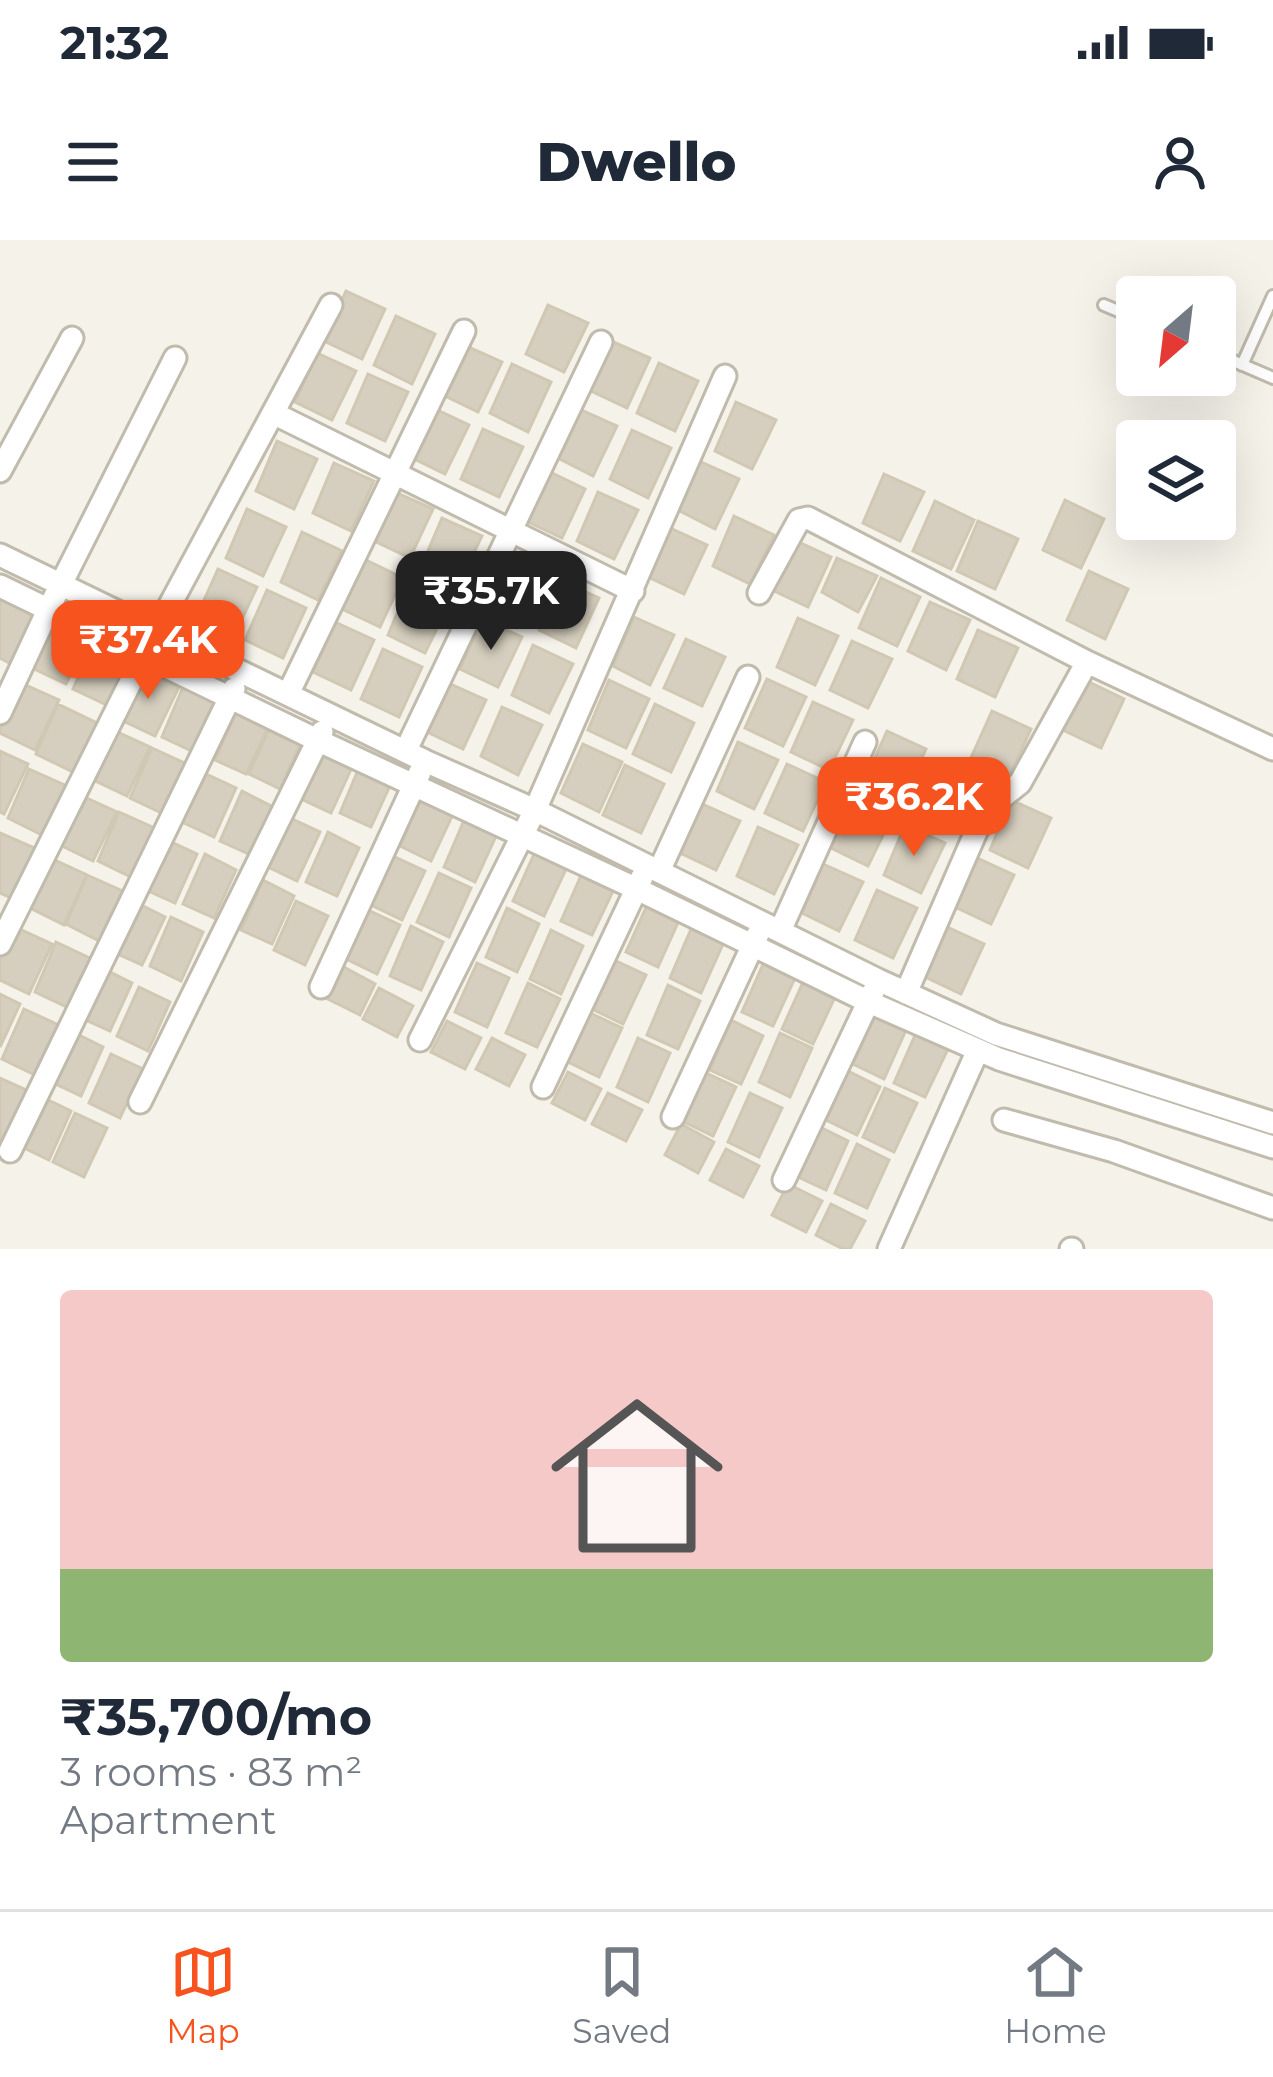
<!DOCTYPE html>
<html lang="en">
<head>
<meta charset="utf-8">
<style>
	body { margin:0; font-family:Montserrat,sans-serif; background:#f2f2f3; color:#1f2937; height:100vh; display:flex; flex-direction:column; font-size:45px; white-space:nowrap }
	* { box-sizing:border-box; margin:0 }
	p { font-size:39px; color:#747a83 }
	.icon { flex:none; width:66px; height:66px; fill:none; stroke:currentColor; stroke-width:2; stroke-linecap:round; stroke-linejoin:round }
	.map { position:relative; height:1009px; overflow:hidden }
	.drawer { display:flex; flex-direction:column; background:#fff; flex:1 }
	.drawer>* { flex:none }
	.needle { width:78px; rotate:208deg }
	.controls { position:absolute; left:1116px; top:36px; display:grid; gap:24px }
	.controls a { display:grid; place-items:center; width:120px; height:120px; border-radius:12px; background:#fff; box-shadow:0 12px 48px #0002; font-size:60px }
	.price { position:absolute; translate:-50% -102px; padding:0 27px; border-radius:24px; background:#f7531f; color:#fff; font-size:39px; line-height:78px; filter:drop-shadow(0 3px 6px #0008) }
	.price::after { content:''; position:absolute; left:50%; top:72px; width:36px; height:27px; margin-left:-18px; background:inherit; clip-path:polygon(0 0,100% 0,50% 100%) }
	.price.selected { background:#222; color:#fff }
	ul { padding:0; list-style:none }
	li { display:grid; align-content:center; gap:24px; height:636px; padding:0 60px }
	li+li { border-top:3px solid #e0e1e3 }
	li span { display:grid; place-items:center; height:372px; border-radius:12px; color:#555 }
	li>.icon { margin-inline-start:auto }
	span .icon { width:216px; height:216px; fill:#fffc; stroke-width:1 }
	li b { font-size:51px }
	.status { display:flex; justify-content:space-between; align-items:center; height:84px; padding:0 60px; background:#fff; direction:ltr }
	.status svg { height:33px; fill:currentColor }
	header { display:flex; justify-content:space-between; align-items:center; height:156px; padding:0 60px; background:#fff; font-size:54px; font-weight:800 }
	.tab-bar { display:flex; justify-content:space-around; align-items:center; height:168px; border-top:3px solid #e0e1e3; background:#fff; font-size:33px; color:#747a83 }
	.tab-bar a { display:grid; justify-items:center; gap:6px }
	.tab-bar .selected { color:#f7531f }
	.map>svg:first-child { display:block }
	.building { fill:#d6cfbf; stroke:#d1c8b3; stroke-width:3 }
	.lines { fill:none; stroke-linecap:round; stroke-linejoin:round }
	.service-casing { stroke:#c0bbac; stroke-width:16 }
	.minor-casing { stroke:#c0bbac; stroke-width:27 }
	.service { stroke:#fff; stroke-width:10 }
	.minor { stroke:#fff; stroke-width:21 }
</style>
</head>
<body>
<div class="status"><b>21:32</b><svg viewBox="0 0 49 12"><path d="M0 12V9h3v3zM5 12V6h3v6zM10 12V3h3v9zM15 12V0h3v12zM26 1h20v11H26zM47 4h2v5h-2z"/></svg></div>
<header><svg class="icon" aria-label="menu" viewBox="0 0 24 24"><path d="M4 6h16M4 12h16M4 18h16"/></svg>Dwello<svg class="icon" aria-label="person" viewBox="0 0 24 24"><circle cx="12" cy="8" r="4"/><path d="M4 21q1-7 8-7t8 7"/></svg></header>
<div class="map">
<svg width="1273" height="1009" viewBox="0 0 1273 1009">
	<rect width="100%" height="100%" fill="#f5f2ea"/>
	<path class="building" d="M 346,51 L 385,69 L 362,119 L 324,101 Z
		M 548,65 L 588,83 L 564,132 L 526,114 Z
		M 396,76 L 435,94 L 412,144 L 374,125 Z
		M 611,101 L 650,118 L 627,168 L 589,150 Z
		M 462,104 L 502,122 L 478,172 L 441,154 Z
		M 317,113 L 356,131 L 332,180 L 295,162 Z
		M 659,123 L 698,141 L 675,191 L 637,173 Z
		M 512,124 L 551,142 L 528,192 L 490,173 Z
		M 368,134 L 408,152 L 385,201 L 347,183 Z
		M 736,162 L 776,180 L 752,229 L 715,211 Z
		M 429,166 L 469,185 L 445,234 L 408,216 Z
		M 577,168 L 617,186 L 593,236 L 556,217 Z
		M 483,189 L 523,207 L 499,257 L 461,239 Z
		M 632,190 L 671,208 L 648,258 L 610,239 Z
		M 277,201 L 317,219 L 294,269 L 256,251 Z
		M 699,221 L 739,239 L 715,289 L 678,270 Z
		M 334,223 L 374,241 L 351,291 L 313,273 Z
		M 546,230 L 585,249 L 562,298 L 524,280 Z
		M 884,234 L 924,252 L 900,301 L 863,283 Z
		M 393,251 L 433,269 L 410,318 L 372,300 Z
		M 598,252 L 638,270 L 614,319 L 577,301 Z
		M 1065,260 L 1104,279 L 1081,328 L 1043,310 Z
		M 935,261 L 974,280 L 951,329 L 913,311 Z
		M 247,269 L 286,287 L 263,336 L 226,318 Z
		M 734,276 L 774,295 L 750,344 L 713,326 Z
		M 442,278 L 482,296 L 458,345 L 421,327 Z
		M 978,281 L 1018,299 L 995,349 L 957,331 Z
		M 668,287 L 707,305 L 684,354 L 646,336 Z
		M 302,292 L 342,311 L 318,360 L 281,342 Z
		M 792,299 L 831,317 L 808,367 L 770,349 Z
		M 837,318 L 877,336 L 858,372 L 822,352 Z
		M 364,319 L 403,338 L 380,387 L 342,369 Z
		M 513,320 L 552,338 L 529,387 L 491,369 Z
		M 218,329 L 257,347 L 234,396 L 196,378 Z
		M 1089,331 L 1128,349 L 1105,399 L 1067,380 Z
		M 881,338 L 920,357 L 897,406 L 859,388 Z
		M 560,340 L 599,358 L 576,408 L 539,390 Z
		M 409,345 L 449,364 L 425,413 L 388,395 Z
		M 267,350 L 306,368 L 283,418 L 245,400 Z
		M 0,358 L 34,375 L 11,424 L 0,418 Z
		M 930,362 L 970,380 L 946,430 L 908,411 Z
		M 50,377 L 90,395 L 66,444 L 28,426 Z
		M 634,377 L 674,395 L 650,445 L 613,426 Z
		M 798,378 L 838,396 L 815,445 L 777,427 Z
		M 482,379 L 522,397 L 498,447 L 460,429 Z
		M 335,382 L 374,400 L 351,450 L 313,432 Z
		M 978,390 L 1018,408 L 995,457 L 957,439 Z
		M 95,399 L 134,417 L 111,467 L 73,449 Z
		M 686,399 L 725,417 L 702,466 L 664,448 Z
		M 852,401 L 892,419 L 868,468 L 830,450 Z
		M 533,405 L 573,424 L 549,473 L 512,455 Z
		M 383,409 L 422,427 L 399,477 L 361,459 Z
		M 139,429 L 179,447 L 155,496 L 117,478 Z
		M 767,439 L 806,457 L 783,506 L 745,488 Z
		M 609,440 L 649,459 L 626,508 L 588,490 Z
		M 1085,440 L 1124,459 L 1101,508 L 1063,490 Z
		M 19,442 L 59,460 L 35,510 L 0,493 L 0,485 Z
		M 446,442 L 486,460 L 463,509 L 425,491 Z
		M 183,447 L 223,466 L 200,515 L 162,497 Z
		M 813,462 L 853,480 L 829,530 L 791,512 Z
		M 58,464 L 97,483 L 73,532 L 36,514 Z
		M 655,464 L 694,483 L 671,532 L 633,514 Z
		M 502,467 L 542,485 L 518,535 L 481,516 Z
		M 237,470 L 269,486 L 246,534 L 215,520 Z
		M 992,471 L 1031,489 L 1008,539 L 970,520 Z
		M 271,485 L 302,500 L 280,549 L 249,534 Z
		M 111,489 L 150,507 L 127,556 L 89,538 Z
		M 887,491 L 926,509 L 903,559 L 865,540 Z
		M 738,502 L 778,520 L 754,569 L 717,551 Z
		M 583,504 L 622,522 L 599,572 L 561,553 Z
		M 152,508 L 191,526 L 168,576 L 130,558 Z
		M 321,509 L 353,525 L 331,573 L 299,558 Z
		M 0,511 L 28,524 L 4,574 L 0,572 Z
		M 937,519 L 976,537 L 953,586 L 915,568 Z
		M 361,523 L 393,539 L 371,587 L 340,573 Z
		M 787,524 L 826,542 L 803,591 L 765,573 Z
		M 625,525 L 664,544 L 641,593 L 603,575 Z
		M 29,529 L 69,547 L 46,597 L 8,578 Z
		M 204,533 L 236,548 L 214,597 L 182,582 Z
		M 242,551 L 273,567 L 251,615 L 220,601 Z
		M 78,554 L 117,572 L 93,621 L 56,603 Z
		M 422,557 L 454,572 L 431,621 L 400,606 Z
		M 852,559 L 892,577 L 868,626 L 831,608 Z
		M 1011,560 L 1051,578 L 1028,628 L 990,610 Z
		M 700,563 L 740,581 L 716,630 L 678,612 Z
		M 119,572 L 159,590 L 135,639 L 98,621 Z
		M 288,577 L 320,592 L 297,641 L 266,626 Z
		M 465,578 L 497,594 L 475,642 L 444,627 Z
		M 905,585 L 945,603 L 921,653 L 884,635 Z
		M 758,587 L 798,605 L 774,654 L 737,636 Z
		M 328,592 L 359,608 L 337,656 L 306,642 Z
		M 0,593 L 39,610 L 16,660 L 0,653 Z
		M 165,599 L 197,614 L 175,663 L 144,649 Z
		M 535,612 L 567,627 L 544,676 L 513,661 Z
		M 205,614 L 236,630 L 214,678 L 183,664 Z
		M 393,616 L 425,631 L 402,680 L 371,665 Z
		M 48,617 L 87,635 L 64,685 L 26,666 Z
		M 975,617 L 1014,635 L 991,684 L 953,666 Z
		M 823,624 L 863,642 L 839,691 L 802,673 Z
		M 583,631 L 615,647 L 592,695 L 561,681 Z
		M 439,633 L 471,648 L 449,697 L 417,682 Z
		M 87,635 L 127,653 L 103,703 L 66,684 Z
		M 263,640 L 294,656 L 272,704 L 241,690 Z
		M 877,650 L 917,668 L 893,718 L 855,700 Z
		M 133,661 L 165,677 L 142,725 L 111,711 Z
		M 296,661 L 328,676 L 305,725 L 274,710 Z
		M 648,663 L 680,678 L 658,727 L 626,712 Z
		M 507,668 L 539,684 L 517,732 L 486,717 Z
		M 368,670 L 400,685 L 377,734 L 346,719 Z
		M 171,677 L 203,692 L 181,741 L 150,726 Z
		M 13,686 L 52,704 L 29,754 L 0,740 L 0,715 Z
		M 411,686 L 443,702 L 421,750 L 390,736 Z
		M 945,686 L 984,704 L 961,754 L 923,736 Z
		M 691,689 L 723,704 L 701,753 L 670,738 Z
		M 551,690 L 583,706 L 561,754 L 530,739 Z
		M 56,702 L 96,721 L 73,770 L 35,752 Z
		M 614,720 L 646,735 L 623,784 L 592,769 Z
		M 764,722 L 795,738 L 773,786 L 742,772 Z
		M 477,723 L 509,738 L 487,787 L 455,772 Z
		M 342,726 L 375,744 L 360,775 L 326,758 Z
		M 100,727 L 132,743 L 110,791 L 79,777 Z
		M 804,740 L 836,755 L 813,804 L 782,789 Z
		M 528,743 L 560,759 L 537,807 L 506,793 Z
		M 668,745 L 700,761 L 678,809 L 647,795 Z
		M 139,747 L 170,762 L 148,811 L 117,796 Z
		M 379,748 L 413,766 L 397,797 L 363,779 Z
		M 0,754 L 20,764 L 0,807 Z
		M 24,769 L 63,787 L 39,837 L 2,819 Z
		M 590,773 L 622,788 L 599,837 L 568,822 Z
		M 875,775 L 906,790 L 884,839 L 853,824 Z
		M 731,780 L 763,796 L 741,844 L 710,830 Z
		M 447,781 L 481,798 L 465,829 L 431,812 Z
		M 71,791 L 103,807 L 81,856 L 49,841 Z
		M 780,793 L 812,808 L 790,857 L 759,842 Z
		M 916,793 L 948,809 L 925,857 L 894,843 Z
		M 492,798 L 525,815 L 509,846 L 476,829 Z
		M 638,798 L 670,813 L 648,862 L 617,847 Z
		M 111,814 L 143,829 L 120,878 L 89,863 Z
		M 848,831 L 880,847 L 857,895 L 826,880 Z
		M 568,832 L 601,849 L 585,880 L 552,863 Z
		M 704,832 L 736,847 L 713,896 L 682,881 Z
		M 0,838 L 33,853 L 9,903 L 0,898 Z
		M 885,848 L 917,863 L 894,912 L 863,897 Z
		M 608,853 L 642,870 L 626,901 L 592,884 Z
		M 750,853 L 782,868 L 759,917 L 728,902 Z
		M 40,856 L 71,871 L 49,920 L 18,905 Z
		M 75,873 L 107,888 L 84,937 L 53,922 Z
		M 681,884 L 714,902 L 698,933 L 665,915 Z
		M 816,885 L 848,901 L 826,950 L 794,935 Z
		M 857,904 L 889,920 L 867,968 L 835,953 Z
		M 726,909 L 759,926 L 743,957 L 710,940 Z
		M 788,944 L 822,961 L 806,992 L 772,975 Z
		M 831,964 L 865,981 L 850,1009 L 843,1009 L 816,995 Z"/>
	<g class="lines">
		<g class="service-casing">
			<path id="service" d="M 1104,65 L 1137,79
				M 1215,113 L 1273,138
				M 1242,125 L 1273,56"/>
		</g>
		<g class="minor-casing">
			<path id="minor" d="M 273,173 L 633,351
				M 0,231 L 72,98
				M 0,315 L 425,521 L 535,570 L 878,740 L 996,794 L 1273,883
				M 0,346 L 317,500 L 637,649 L 869,762 L 999,819 L 1273,907
				M 759,353 L 799,280 L 808,278 L 1087,422 L 1273,509
				M 288,454 L 464,91
				M 0,473 L 49,368 L 175,118
				M 406,510 L 601,102
				M 659,631 L 748,437
				M 780,691 L 865,502
				M 0,704 L 157,389 L 331,65
				M 321,747 L 420,532
				M 906,753 L 985,571 L 1020,543 L 1087,422
				M 420,800 L 535,570 L 725,136
				M 543,847 L 642,637
				M 140,862 L 322,492
				M 673,877 L 758,694
				M 1004,880 L 1114,911 L 1273,968
				M 10,911 L 234,449
				M 784,940 L 873,752
				M 889,1009 L 978,810
				M 1071,1009 L 1072,1009"/>
		</g>
		<use href="#service" class="service"/>
		<use href="#minor" class="minor"/>
	</g>
</svg>
<div class="controls">
<a><svg class="needle" viewBox="-14 -14 28 28"><path d="M0-13l5 13h-10z" fill="#e53935"/><path d="M0 13l5-13h-10z" fill="#747a83"/></svg></a>
<a><svg class="icon" aria-label="layers" viewBox="0 0 24 24"><path d="M12 4l9 5-9 5-9-5zM3 14l9 5 9-5"/></svg></a>
</div>
<b class="price selected" style="left:491px;top:413px">₹35.7K</b>
<b class="price" style="left:148px;top:462px">₹37.4K</b>
<b class="price" style="left:914px;top:619px">₹36.2K</b>
</div>
<section class="drawer">
<ul>
<li><span style="background:linear-gradient(#f6c9c9 75%,#8fb573 0)"><svg class="icon" aria-label="home" viewBox="0 0 24 24"><path d="M3 11l9-7 9 7M6 9v11h12V9"/></svg></span><div><b>₹35,700/mo</b><p>3 rooms · 83 m²</p><p>Apartment</p></div></li>
</ul>
</section>
<nav class="tab-bar">
<a class="selected"><svg class="icon" aria-label="map" viewBox="0 0 24 24"><path d="M3 6l6-2 6 2 6-2v14l-6 2-6-2-6 2zM9 4v14M15 6v14"/></svg>Map</a>
<a><svg class="icon" aria-label="saved" viewBox="0 0 24 24"><path d="M7 4h10v16l-5-4-5 4z"/></svg>Saved</a>
<a><svg class="icon" aria-label="home" viewBox="0 0 24 24"><path d="M3 11l9-7 9 7M6 9v11h12V9"/></svg>Home</a>
</nav>
</body>
</html>
